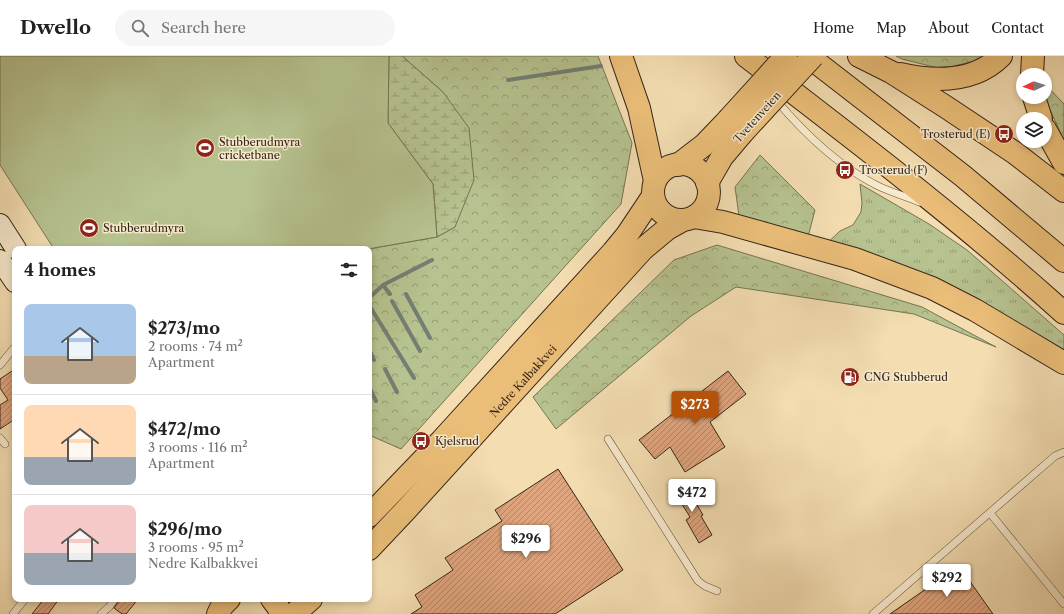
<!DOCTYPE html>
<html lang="en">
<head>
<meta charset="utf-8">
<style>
	body { margin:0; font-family:"Libre Caslon Text",serif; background:#f6f6f6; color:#222; height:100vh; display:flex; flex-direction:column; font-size:15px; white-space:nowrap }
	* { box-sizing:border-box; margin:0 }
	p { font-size:13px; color:#767676 }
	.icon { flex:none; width:22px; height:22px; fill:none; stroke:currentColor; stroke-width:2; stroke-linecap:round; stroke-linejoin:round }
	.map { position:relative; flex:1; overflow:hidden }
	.panel { position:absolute; left:12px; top:190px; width:360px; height:356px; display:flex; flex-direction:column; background:#fff; border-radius:8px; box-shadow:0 2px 6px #0003 }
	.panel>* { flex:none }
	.needle { width:26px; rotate:267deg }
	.fabs { position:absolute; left:1016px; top:12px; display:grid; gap:8px }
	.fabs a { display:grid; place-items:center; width:36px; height:36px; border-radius:50%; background:#fff; box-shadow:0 2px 6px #0003; font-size:20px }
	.price { position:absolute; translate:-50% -34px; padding:0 9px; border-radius:4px; background:#fff; color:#222; font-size:13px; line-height:26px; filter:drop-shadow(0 1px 2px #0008) }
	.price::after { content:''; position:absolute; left:50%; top:24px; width:12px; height:9px; margin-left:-6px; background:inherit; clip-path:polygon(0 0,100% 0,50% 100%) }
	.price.selected { background:#b45309; color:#fff }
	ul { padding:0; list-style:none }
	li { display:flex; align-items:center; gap:12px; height:100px; padding:0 12px }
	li+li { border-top:1px solid #e0e0e0 }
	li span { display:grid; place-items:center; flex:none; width:112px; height:80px; border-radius:8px; color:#555 }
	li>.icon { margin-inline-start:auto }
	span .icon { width:48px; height:48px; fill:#fffc; stroke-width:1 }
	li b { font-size:17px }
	h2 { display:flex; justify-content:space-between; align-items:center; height:48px; padding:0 12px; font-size:17px }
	header { display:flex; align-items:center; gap:24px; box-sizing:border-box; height:56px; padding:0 20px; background:#fff; border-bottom:1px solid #e0e0e0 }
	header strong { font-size:19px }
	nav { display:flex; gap:22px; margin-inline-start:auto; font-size:14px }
	.search { width:280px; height:36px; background:#f6f6f6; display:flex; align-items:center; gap:10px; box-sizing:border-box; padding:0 14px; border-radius:22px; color:#767676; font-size:15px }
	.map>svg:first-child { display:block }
	.grass { fill:url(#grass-tufts); stroke:#767454 }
	.forest { fill:url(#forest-crowns); stroke:#767454 }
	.wetland { fill:url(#wetland-marsh); stroke:#767454 }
	.park { fill:#b6c28f; stroke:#767454 }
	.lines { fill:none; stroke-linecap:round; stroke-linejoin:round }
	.stream { stroke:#737f73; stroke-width:4 }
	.building { fill:url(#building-hatch); stroke:#362518 }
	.lane-casing { stroke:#65533e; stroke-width:8 }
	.secondary-casing { stroke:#362518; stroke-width:22 }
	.highway-casing { stroke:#362518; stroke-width:24 }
	.lane { stroke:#f7e9cc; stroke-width:7 }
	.secondary { stroke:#f7e9cc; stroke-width:20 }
	.highway { stroke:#eabe78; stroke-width:22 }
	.highway-bridge-casing { stroke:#362518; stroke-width:24; stroke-linecap:butt }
	.highway-bridge { stroke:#eabe78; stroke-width:22 }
	.labels { text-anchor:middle; stroke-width:3; stroke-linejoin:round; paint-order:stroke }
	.street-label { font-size:11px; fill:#362518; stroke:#f7e9cc }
	.poi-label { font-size:11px; fill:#362518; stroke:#f7e9cc; text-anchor:start }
</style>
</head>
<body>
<header>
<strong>Dwello</strong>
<div class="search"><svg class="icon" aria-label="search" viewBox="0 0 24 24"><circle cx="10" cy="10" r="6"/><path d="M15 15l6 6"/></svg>Search here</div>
<nav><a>Home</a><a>Map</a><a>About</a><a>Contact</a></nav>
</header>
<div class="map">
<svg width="1064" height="558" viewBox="0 0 1064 558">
	<defs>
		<pattern id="grass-tufts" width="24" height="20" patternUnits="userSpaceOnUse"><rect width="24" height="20" fill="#b6c28f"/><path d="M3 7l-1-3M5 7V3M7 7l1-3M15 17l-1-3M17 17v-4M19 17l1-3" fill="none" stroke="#959d74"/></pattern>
		<pattern id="forest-crowns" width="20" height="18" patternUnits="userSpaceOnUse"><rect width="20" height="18" fill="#b6c28f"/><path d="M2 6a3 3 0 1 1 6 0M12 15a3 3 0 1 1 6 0" fill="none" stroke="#959d74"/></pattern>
		<pattern id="wetland-marsh" width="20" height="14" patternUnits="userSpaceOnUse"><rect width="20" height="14" fill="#b6c28f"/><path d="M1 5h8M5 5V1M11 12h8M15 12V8" fill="none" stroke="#959d74"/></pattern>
		<pattern id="building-hatch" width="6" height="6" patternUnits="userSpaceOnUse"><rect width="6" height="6" fill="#dfa57f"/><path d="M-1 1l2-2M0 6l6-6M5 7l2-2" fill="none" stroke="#b68667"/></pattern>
	</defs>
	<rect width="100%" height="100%" fill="#f3ddb1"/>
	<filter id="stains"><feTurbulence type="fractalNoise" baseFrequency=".005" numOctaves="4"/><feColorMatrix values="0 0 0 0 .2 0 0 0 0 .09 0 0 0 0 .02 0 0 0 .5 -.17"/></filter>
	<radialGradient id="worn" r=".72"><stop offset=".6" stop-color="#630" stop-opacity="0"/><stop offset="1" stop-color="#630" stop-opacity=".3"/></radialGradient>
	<path class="grass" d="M 860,128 L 929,168 L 967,194 L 1064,279 L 1064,305 L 824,190 L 840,175 L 853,169 L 861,156 L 862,147 Z"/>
	<path class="forest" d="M 402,0 L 598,0 L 632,87 L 621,148 L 401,393 L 369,379 L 368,193 L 437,181 L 455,171 L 443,36 Z
		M 896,0 L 983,0 L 978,4 L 942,13 L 902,3 Z
		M 1045,28 L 1064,48 L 1064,84 L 1044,41 Z
		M 760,99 L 815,154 L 808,181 L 739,160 L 735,131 Z
		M 717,189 L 922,251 L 996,291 L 914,258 L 736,231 L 691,260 L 556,373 L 533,341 L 674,204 Z"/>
	<path class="wetland" d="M 389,0 L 402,0 L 443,36 L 469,72 L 474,124 L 455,171 L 437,181 L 433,128 L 388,67 Z"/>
	<path class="park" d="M 0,0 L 389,0 L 388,67 L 433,128 L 437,181 L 368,193 L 54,193 L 0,109 Z"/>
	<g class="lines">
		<path class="stream" d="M 508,24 L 601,10
			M 383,229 L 390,238
			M 406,238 L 430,282
			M 369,242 L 383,229 L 432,204
			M 392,245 L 420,295
			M 369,249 L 414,322
			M 369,293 L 374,304
			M 385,313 L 397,336
			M 369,331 L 376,345"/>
	</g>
	<path class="building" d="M 15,313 L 15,363 L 0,373 L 0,349 L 8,344 L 0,332 L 0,323 Z
		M 728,315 L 746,338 L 710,366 L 725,391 L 685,416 L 670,391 L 655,403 L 639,384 Z
		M 558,413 L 623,514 L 555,558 L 411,558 L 422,551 L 415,539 L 453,514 L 445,502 L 502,465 L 495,454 Z
		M 683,425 L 703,459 L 701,460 L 712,479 L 699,487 L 686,464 L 690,461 L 672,432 Z
		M 959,510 L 993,558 L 890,558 Z
		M 44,543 L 59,543 L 48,558 L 32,558 Z
		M 120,543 L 138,543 L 126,558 L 122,558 L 114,552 Z"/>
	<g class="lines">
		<g class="lane-casing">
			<path id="lane" d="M 776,44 C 804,77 837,109 876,129 C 890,136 905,140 919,146
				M 0,309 L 14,292
				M 0,382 L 5,388
				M 608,383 L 698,525 L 705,530 L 717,535
				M 990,457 L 1064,548
				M 13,558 L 25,543
				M 101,558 L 109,551 L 115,543
				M 873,558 L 1055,400 L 1064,396"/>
		</g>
		<g class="secondary-casing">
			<path id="secondary" d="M 0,168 L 16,193
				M 0,204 L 15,226"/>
		</g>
		<g class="highway-casing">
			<g id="highway">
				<path d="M 621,0 L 639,52 L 655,125"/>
				<path d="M 746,0 C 854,83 962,165 1064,257"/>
				<path d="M 808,0 L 963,120 L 1064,205"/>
				<path d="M 859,0 L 891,16 L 946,51 L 1015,97 L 1064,135"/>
				<path d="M 900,18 C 935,26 974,27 1001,0"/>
				<path d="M 1032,19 L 1033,0"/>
				<path d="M 1034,41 L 1041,63"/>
				<path d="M 1045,73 L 1064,107"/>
				<circle cx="681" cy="136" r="28"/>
				<path d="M 678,109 L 704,89 L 728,64"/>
				<path d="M 707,127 L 722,101 L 744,75"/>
				<path d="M 694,161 L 723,166 L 855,203 L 932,232 L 975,254 L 1064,307"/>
				<path d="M 369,460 L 442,384 L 613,196 L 627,179 L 653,140"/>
				<path id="s1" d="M 369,493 L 404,456 L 643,193 L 667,173 L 683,164"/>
				<path d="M 272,543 L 278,551 L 281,558"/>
				<path d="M 218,558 L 222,550 L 229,543"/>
				<path d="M 294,558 L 311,543"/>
			</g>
		</g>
		<use href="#lane" class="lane"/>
		<use href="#secondary" class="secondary"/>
		<use href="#highway" class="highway"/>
		<g class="highway-bridge-casing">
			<path id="highway-bridge" d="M 728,64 L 786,0
				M 744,75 L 813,0"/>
		</g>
		<use href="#highway-bridge" class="highway-bridge"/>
	</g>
	<defs>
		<g id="bus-disc" transform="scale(1)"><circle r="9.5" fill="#8f2418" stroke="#f7e9cc"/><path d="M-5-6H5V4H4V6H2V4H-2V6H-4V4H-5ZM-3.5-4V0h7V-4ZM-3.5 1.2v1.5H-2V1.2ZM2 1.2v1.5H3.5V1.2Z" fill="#fff"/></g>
		<g id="stadium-disc" transform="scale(1)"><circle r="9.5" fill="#8f2418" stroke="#f7e9cc"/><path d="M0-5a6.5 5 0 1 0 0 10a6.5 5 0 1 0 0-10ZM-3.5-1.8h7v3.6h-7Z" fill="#fff"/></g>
		<g id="fuel-disc" transform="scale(1)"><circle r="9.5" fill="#8f2418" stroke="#f7e9cc"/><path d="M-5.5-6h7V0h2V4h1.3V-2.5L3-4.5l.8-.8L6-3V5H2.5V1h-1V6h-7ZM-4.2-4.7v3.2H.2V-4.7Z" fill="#fff"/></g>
	</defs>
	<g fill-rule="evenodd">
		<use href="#bus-disc" x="1004" y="78"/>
		<use href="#stadium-disc" x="205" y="92"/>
		<use href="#bus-disc" x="845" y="114"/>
		<use href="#stadium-disc" x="89" y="172"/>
		<use href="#fuel-disc" x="850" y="321"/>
		<use href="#bus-disc" x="421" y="385"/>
	</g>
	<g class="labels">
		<g class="street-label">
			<text transform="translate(757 61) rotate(-48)" y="4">Tvetenveien</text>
			<text dy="4" stroke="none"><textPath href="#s1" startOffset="228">Nedre Kalbakkvei</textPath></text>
		</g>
		<g class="poi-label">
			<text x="990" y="82" text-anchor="end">Trosterud (E)</text>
			<text x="219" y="90">Stubberudmyra<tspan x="219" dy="13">cricketbane</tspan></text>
			<text x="859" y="118">Trosterud (F)</text>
			<text x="103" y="176">Stubberudmyra</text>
			<text x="864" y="325">CNG Stubberud</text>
			<text x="435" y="389">Kjelsrud</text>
		</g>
	</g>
	<rect width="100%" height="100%" filter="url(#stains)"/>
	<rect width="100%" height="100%" fill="url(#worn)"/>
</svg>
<div class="fabs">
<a><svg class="needle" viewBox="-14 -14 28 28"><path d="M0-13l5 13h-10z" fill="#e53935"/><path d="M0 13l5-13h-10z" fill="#767676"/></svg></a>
<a><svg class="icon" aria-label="layers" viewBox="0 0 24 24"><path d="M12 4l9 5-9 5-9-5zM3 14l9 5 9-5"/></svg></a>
</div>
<b class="price selected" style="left:695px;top:369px">$273</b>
<b class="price" style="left:692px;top:457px">$472</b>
<b class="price" style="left:526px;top:503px">$296</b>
<b class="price" style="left:947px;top:542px">$292</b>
<section class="panel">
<h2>4 homes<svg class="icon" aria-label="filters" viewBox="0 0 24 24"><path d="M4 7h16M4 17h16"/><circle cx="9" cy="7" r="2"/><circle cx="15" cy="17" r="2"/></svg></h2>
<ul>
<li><span style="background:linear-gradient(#a9c7e8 65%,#b9a48a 0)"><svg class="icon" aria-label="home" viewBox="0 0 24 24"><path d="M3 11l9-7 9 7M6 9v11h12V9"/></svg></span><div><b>$273/mo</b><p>2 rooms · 74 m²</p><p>Apartment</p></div></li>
<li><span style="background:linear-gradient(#ffd9b3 65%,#9aa5b1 0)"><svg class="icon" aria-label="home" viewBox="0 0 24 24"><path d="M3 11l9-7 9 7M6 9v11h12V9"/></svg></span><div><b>$472/mo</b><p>3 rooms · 116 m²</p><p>Apartment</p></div></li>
<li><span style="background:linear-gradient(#f6c9c9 60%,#9aa5b1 0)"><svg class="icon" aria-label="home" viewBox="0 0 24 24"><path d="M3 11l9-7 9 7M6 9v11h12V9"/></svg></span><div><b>$296/mo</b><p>3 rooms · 95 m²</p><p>Nedre Kalbakkvei</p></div></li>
</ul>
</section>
</div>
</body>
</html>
